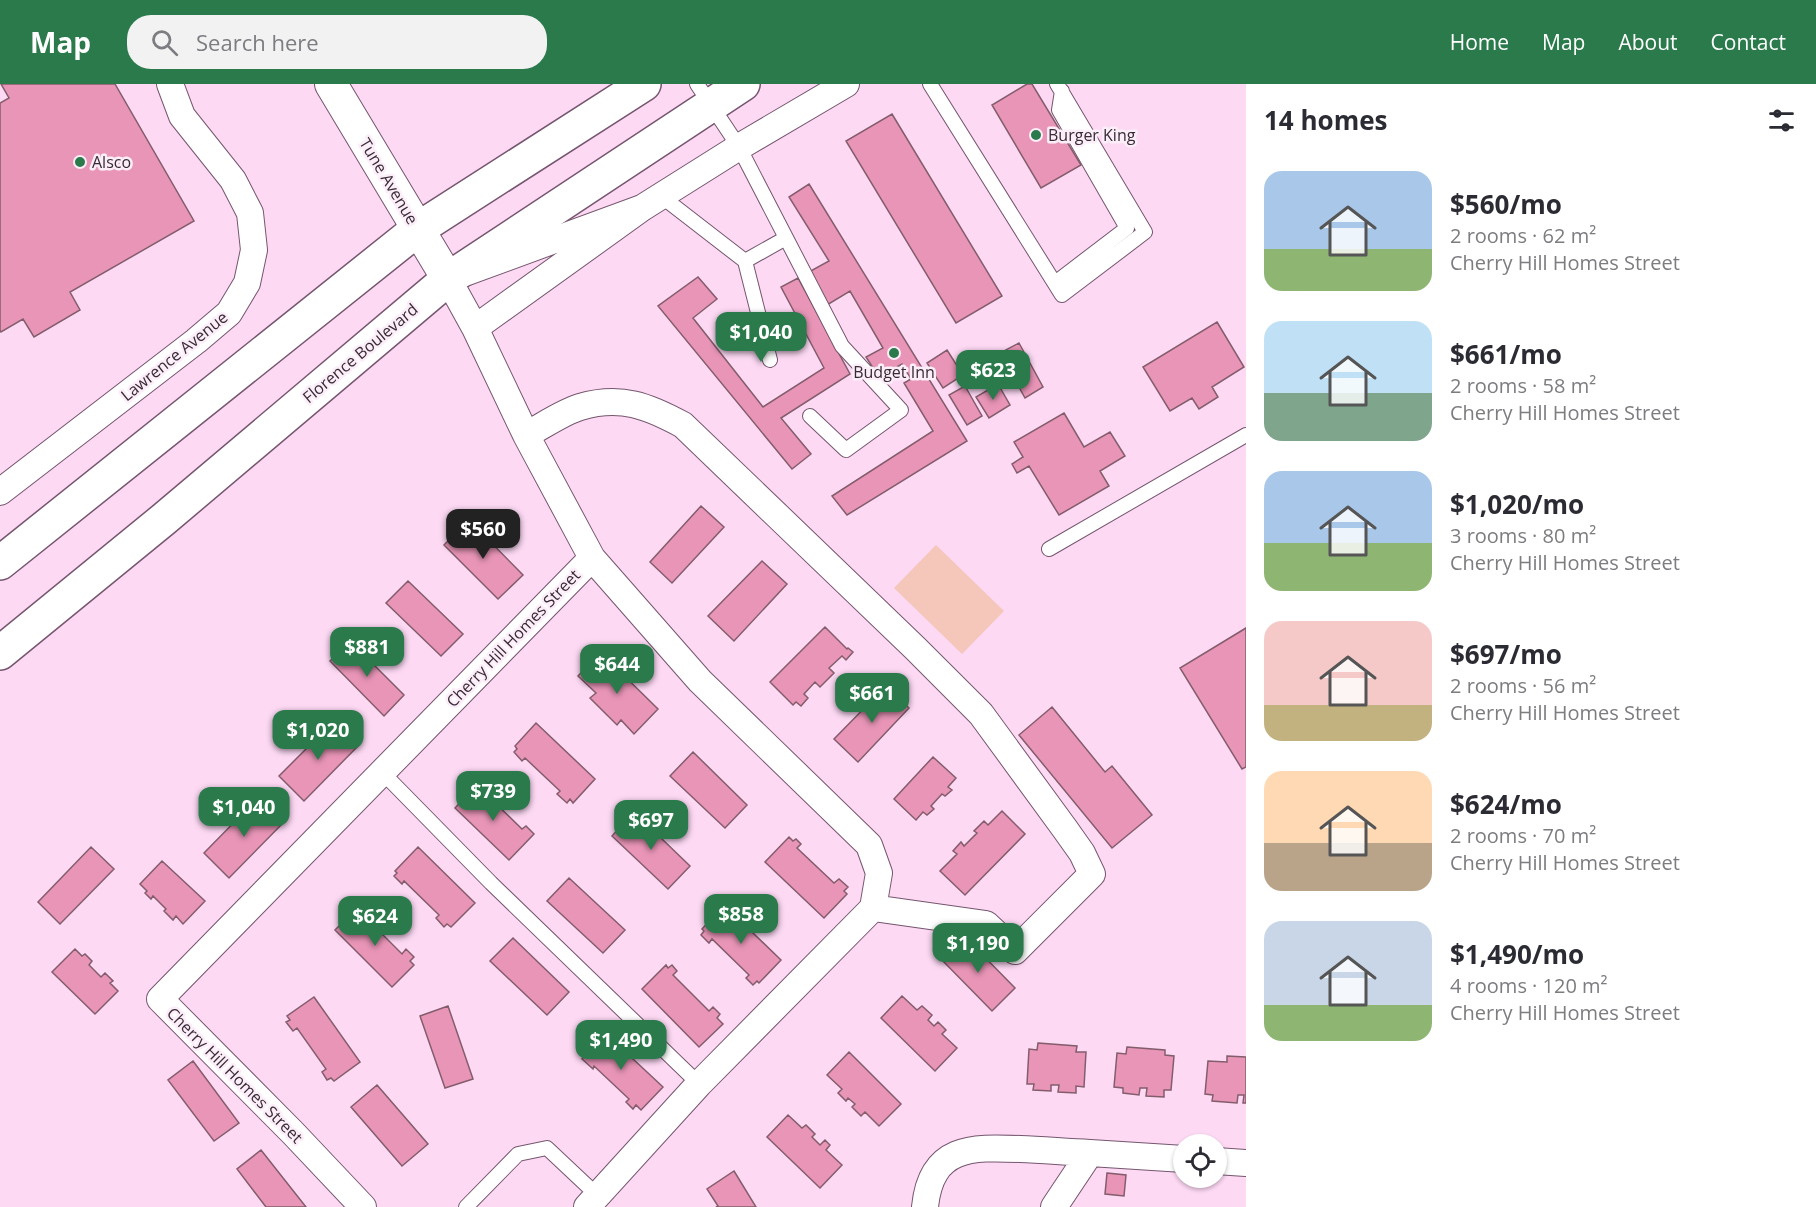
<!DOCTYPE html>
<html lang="en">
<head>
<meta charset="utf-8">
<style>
	body { margin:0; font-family:"Open Sans",sans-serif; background:#f2f2f3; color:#2b2b33; height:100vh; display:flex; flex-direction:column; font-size:22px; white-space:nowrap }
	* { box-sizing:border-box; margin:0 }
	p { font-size:20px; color:#7c7c81 }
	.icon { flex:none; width:33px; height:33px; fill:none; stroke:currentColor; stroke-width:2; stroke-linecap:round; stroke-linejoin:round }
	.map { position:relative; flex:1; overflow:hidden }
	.panel { display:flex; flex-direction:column; background:#fff; width:570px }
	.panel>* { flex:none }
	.fabs { position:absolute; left:1173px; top:1050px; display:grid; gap:12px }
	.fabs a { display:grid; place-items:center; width:54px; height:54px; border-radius:50%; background:#fff; box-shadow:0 2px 4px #0004; font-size:30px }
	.price { position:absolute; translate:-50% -51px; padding:0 14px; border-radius:12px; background:#2a7a4b; color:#fff; font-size:20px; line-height:39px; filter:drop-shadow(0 2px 3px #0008) }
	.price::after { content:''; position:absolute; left:50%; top:36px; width:18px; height:14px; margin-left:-9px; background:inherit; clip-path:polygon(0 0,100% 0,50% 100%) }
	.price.current { background:#222; color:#fff }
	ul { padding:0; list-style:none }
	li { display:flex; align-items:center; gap:18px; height:150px; padding:0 18px }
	li span { display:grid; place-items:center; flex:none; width:168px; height:120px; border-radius:18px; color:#555 }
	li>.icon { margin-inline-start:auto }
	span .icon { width:72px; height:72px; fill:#fffc; stroke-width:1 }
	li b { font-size:26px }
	h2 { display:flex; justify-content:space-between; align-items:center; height:72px; padding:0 18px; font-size:26px }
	header { display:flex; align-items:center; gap:36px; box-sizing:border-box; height:84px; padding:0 30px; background:#2a7a4b; color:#fff }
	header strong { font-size:28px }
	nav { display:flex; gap:33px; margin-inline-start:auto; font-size:21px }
	.search { width:420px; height:54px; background:#f2f2f3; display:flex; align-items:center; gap:15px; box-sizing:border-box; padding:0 21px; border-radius:24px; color:#7c7c81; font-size:22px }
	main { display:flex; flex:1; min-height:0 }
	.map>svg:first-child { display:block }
	.green { fill:#f5c6ba }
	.building { fill:#e995b7; stroke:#835d6c; stroke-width:1.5 }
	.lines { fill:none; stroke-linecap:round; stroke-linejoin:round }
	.service-casing { stroke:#75566e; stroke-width:16 }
	.minor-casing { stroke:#75566e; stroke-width:28 }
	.tertiary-casing { stroke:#75566e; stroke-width:34 }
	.trunk-casing { stroke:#75566e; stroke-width:36 }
	.service { stroke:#fff; stroke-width:14 }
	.minor { stroke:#fff; stroke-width:26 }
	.tertiary { stroke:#fff; stroke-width:32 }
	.trunk { stroke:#fff; stroke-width:33 }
	.poi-dot { fill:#2a7a4b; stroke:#fceef9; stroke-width:2 }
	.labels { text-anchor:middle; stroke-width:5; stroke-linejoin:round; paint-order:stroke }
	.poi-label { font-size:16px; fill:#392b36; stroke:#fceef9; text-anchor:start }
	.street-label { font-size:16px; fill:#392b36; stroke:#fceef9 }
</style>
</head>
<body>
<header>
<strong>Map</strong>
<div class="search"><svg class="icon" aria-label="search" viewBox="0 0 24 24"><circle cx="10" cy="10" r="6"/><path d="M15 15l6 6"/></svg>Search here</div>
<nav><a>Home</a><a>Map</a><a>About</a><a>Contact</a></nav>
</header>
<main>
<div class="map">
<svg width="1246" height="1123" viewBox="0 0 1246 1123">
	<rect width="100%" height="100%" fill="#fdd9f4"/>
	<path class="green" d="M 936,461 L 1004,527 L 962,570 L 894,504 Z"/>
	<path class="building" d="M 1,0 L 115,0 L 194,137 L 70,208 L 80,226 L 34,253 L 23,235 L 1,248 L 0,246 L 0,19 L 9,14 Z
		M 1027,0 L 1032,0 L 1081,81 L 1041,104 L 992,21 Z
		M 892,30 L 1002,212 L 956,239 L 846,57 Z
		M 809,100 L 967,357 L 847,431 L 832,412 L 933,347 L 904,299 L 911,295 L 902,280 L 879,293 L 866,273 L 883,264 L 850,207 L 827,221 L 807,189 L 829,177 L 789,113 Z
		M 698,193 L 717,215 L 693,234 L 763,323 L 824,284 L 781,203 L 798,194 L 850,290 L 781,334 L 811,370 L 792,385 L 658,222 Z
		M 1217,238 L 1244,283 L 1212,303 L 1218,313 L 1199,325 L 1192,314 L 1170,327 L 1143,283 Z
		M 1019,259 L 1043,303 L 1025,314 L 1000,269 Z
		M 947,266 L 963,291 L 943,304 L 927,279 Z
		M 998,300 L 1010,321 L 989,334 L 976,313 Z
		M 965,302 L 982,332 L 967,341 L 949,311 Z
		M 1064,329 L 1084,363 L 1110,348 L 1125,372 L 1100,387 L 1109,402 L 1059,431 L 1029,382 L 1017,389 L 1012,380 L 1023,373 L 1014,358 Z
		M 701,422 L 724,443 L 672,499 L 650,478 Z
		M 469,436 L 523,491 L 498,515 L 444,461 Z
		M 762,477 L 787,500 L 734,557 L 708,532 Z
		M 408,497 L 463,550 L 441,572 L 386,519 Z
		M 825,543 L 847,565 L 848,564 L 853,568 L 846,576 L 842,572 L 829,584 L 834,589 L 820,603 L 815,598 L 804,610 L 808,614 L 801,622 L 796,618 L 793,621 L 770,598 Z
		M 1246,544 L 1246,683 L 1242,685 L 1180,584 Z
		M 350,557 L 404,611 L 384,632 L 330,577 Z
		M 601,569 L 658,625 L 634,650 L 621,636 L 617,641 L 590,614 L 596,609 L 578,592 Z
		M 886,602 L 909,624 L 858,678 L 834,655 Z
		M 1052,623 L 1105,688 L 1112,682 L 1152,731 L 1112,764 L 1019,651 Z
		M 333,638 L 358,662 L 304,717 L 279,692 Z
		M 536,639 L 595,695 L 573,719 L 570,715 L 567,719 L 557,710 L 560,707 L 525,674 L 522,677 L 514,668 L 517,665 L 515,662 Z
		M 693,668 L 747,721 L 725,744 L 670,692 Z
		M 933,673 L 956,694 L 948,703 L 952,706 L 945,712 L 942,710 L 931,722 L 934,725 L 927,731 L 923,728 L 916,736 L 894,715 Z
		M 483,699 L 490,706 L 486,710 L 522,745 L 526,742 L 534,750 L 509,776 L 455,724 L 476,702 L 479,704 Z
		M 258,714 L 283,739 L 229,794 L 204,769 Z
		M 1002,727 L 1025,750 L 965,811 L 940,787 L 957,770 L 953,767 L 961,758 L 964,762 L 977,749 L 974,747 L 984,737 L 988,741 Z
		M 634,728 L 690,782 L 668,805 L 612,752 Z
		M 789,753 L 793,757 L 796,755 L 801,760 L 797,764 L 834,799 L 839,795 L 848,803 L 844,807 L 847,810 L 824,834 L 765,778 Z
		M 91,763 L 114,785 L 60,840 L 38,818 Z
		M 418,763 L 475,819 L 451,843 L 447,840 L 444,843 L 436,834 L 439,831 L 404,797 L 402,800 L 394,792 L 397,789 L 395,787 Z
		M 162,777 L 205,817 L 183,840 L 176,832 L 173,836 L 164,827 L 166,825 L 153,812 L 151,815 L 145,809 L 147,807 L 140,800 Z
		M 569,794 L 625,846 L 603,869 L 547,817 Z
		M 724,821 L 781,876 L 759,899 L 757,897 L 753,901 L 746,894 L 749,891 L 712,855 L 709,859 L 701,851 L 704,847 L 702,845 Z
		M 363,823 L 368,829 L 365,833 L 402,870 L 406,865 L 414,873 L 410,877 L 414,881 L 392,903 L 335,846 L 357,824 L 360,827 Z
		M 964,852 L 1015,904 L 992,927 L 941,875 Z
		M 513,854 L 569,908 L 547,931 L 490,877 Z
		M 75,865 L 82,872 L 85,870 L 92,877 L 89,881 L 101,893 L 105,889 L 113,897 L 110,899 L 118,907 L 95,930 L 52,888 Z
		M 666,881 L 668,884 L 672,881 L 677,887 L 673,891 L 709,927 L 713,923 L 720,930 L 717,934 L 723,940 L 699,963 L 642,905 Z
		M 902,912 L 917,926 L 922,922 L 932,931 L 928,936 L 934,942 L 938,938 L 946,946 L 942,950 L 957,964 L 935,987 L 881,934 Z
		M 314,913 L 360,978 L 334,997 L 331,994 L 327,996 L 322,988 L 326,985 L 297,944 L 293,947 L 286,938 L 290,936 L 287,932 Z
		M 448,922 L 473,995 L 445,1004 L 420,932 Z
		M 602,946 L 663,1003 L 641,1026 L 636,1021 L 633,1025 L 626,1018 L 629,1015 L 594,982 L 593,985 L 582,975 L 585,971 L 582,968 Z
		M 1038,959 L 1077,962 L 1076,968 L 1086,968 L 1084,1003 L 1076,1002 L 1076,1009 L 1058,1008 L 1059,1001 L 1051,1001 L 1051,1007 L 1033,1006 L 1034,1000 L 1027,1000 L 1029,965 L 1037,966 Z
		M 1127,963 L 1165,966 L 1165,971 L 1174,972 L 1171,1006 L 1164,1006 L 1164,1013 L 1146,1012 L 1147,1004 L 1140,1004 L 1139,1011 L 1123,1009 L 1123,1004 L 1114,1003 L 1117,969 L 1126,970 Z
		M 849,968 L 901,1020 L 879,1042 L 865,1028 L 861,1032 L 852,1023 L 855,1020 L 848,1014 L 846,1017 L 838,1009 L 842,1005 L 827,991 Z
		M 1227,972 L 1246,973 L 1246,1019 L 1243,1019 L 1244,1011 L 1238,1011 L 1237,1019 L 1212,1017 L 1213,1011 L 1205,1010 L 1208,977 L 1227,978 Z
		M 193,977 L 239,1039 L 214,1057 L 168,996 Z
		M 377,1001 L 428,1060 L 402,1082 L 351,1023 Z
		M 788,1031 L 802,1044 L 806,1041 L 815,1050 L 812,1053 L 820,1061 L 825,1056 L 830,1061 L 826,1066 L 842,1081 L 820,1104 L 767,1053 Z
		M 261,1066 L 306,1123 L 266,1123 L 237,1085 Z
		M 734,1087 L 756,1123 L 716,1123 L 718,1122 L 707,1105 Z
		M 1107,1089 L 1126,1091 L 1124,1112 L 1105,1110 Z"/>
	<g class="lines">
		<g class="service-casing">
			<path id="service" d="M 697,0 L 739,63 L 842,262 L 901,326 L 846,366 L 810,332
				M 930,0 L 1062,211 L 1145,148 L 1057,0
				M 661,112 L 745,177
				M 1055,199 L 1127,144 L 1059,26 L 1062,7
				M 770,276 L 745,177 L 786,154
				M 1049,465 L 1246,351
				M 382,688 L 491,799 L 699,1000
				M 466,1123 L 518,1070 L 547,1064 L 598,1112"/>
		</g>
		<g class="minor-casing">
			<path id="minor" d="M 475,244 L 642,124 L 739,63 L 846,0
				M 526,351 C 543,342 563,328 580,323 C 621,311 648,322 683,341 L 915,564 L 981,630 L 1065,745 L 1082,769 L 1092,790 L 1015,867 L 986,840 L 873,824
				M 0,408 L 196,257 L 229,229 L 247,199 L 254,166 L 250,129 L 233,96 L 182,32 L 170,0
				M 1090,1069 L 1184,1075
				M 1216,1077 L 1246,1079
				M 363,1123 L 293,1049 L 160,915 L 592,474
				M 587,1123 L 699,1000 L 873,824 L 879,789 L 869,761 L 700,597 L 592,474 L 526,351 L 475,244 L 448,195 L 642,124
				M 925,1123 C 931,1062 971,1063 1020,1065 C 1044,1066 1067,1068 1090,1069 L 1054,1123"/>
		</g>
		<g class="tertiary-casing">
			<path id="tertiary" d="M 331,0 L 448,195"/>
		</g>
		<g class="trunk-casing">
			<path id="trunk" d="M 0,479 L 418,145 L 644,0
				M 0,569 L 164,435 L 448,195 L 743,0"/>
		</g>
		<use href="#service" class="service"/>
		<use href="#minor" class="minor"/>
		<use href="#tertiary" class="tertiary"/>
		<use href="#trunk" class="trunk"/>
	</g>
	<g class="poi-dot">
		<circle cx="1036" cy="51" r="6"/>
		<circle cx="80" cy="78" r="6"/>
		<circle cx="894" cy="269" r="6"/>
	</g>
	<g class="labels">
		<g class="poi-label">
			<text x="1048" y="57">Burger King</text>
			<text x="92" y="84">Alsco</text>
			<text x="894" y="294" text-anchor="middle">Budget Inn</text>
		</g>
		<g class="street-label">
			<text transform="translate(389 97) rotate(59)" y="6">Tune Avenue</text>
			<text transform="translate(360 269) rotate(-40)" y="6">Florence Boulevard</text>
			<text transform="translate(174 272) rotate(-39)" y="6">Lawrence Avenue</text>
			<text transform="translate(513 554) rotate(-46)" y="6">Cherry Hill Homes Street</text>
			<text transform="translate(235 991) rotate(45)" y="6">Cherry Hill Homes Street</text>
		</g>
	</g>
</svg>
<div class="fabs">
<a><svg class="icon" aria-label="locate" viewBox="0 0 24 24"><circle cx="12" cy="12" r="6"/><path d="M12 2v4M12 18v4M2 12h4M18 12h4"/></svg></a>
</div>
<b class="price" style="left:761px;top:279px">$1,040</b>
<b class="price" style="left:993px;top:317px">$623</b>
<b class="price current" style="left:483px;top:476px">$560</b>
<b class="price" style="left:367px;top:594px">$881</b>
<b class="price" style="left:617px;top:611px">$644</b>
<b class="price" style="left:872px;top:640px">$661</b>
<b class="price" style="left:318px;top:677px">$1,020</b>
<b class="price" style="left:493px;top:738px">$739</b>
<b class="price" style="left:244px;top:754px">$1,040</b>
<b class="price" style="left:651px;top:767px">$697</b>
<b class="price" style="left:741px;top:861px">$858</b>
<b class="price" style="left:375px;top:863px">$624</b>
<b class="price" style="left:978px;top:890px">$1,190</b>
<b class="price" style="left:621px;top:987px">$1,490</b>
</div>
<section class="panel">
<h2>14 homes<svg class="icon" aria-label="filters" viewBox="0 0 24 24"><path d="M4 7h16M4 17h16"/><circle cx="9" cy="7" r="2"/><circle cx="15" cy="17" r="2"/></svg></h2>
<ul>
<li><span style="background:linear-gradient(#a9c7e8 65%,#8fb573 0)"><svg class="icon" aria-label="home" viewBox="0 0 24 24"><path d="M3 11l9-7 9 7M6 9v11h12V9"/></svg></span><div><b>$560/mo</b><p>2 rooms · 62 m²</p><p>Cherry Hill Homes Street</p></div></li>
<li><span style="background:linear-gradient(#bfe0f5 60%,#7fa58c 0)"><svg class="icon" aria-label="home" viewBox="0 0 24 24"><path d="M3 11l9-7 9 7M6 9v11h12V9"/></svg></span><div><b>$661/mo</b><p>2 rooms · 58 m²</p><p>Cherry Hill Homes Street</p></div></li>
<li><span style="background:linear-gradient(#a9c7e8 60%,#8fb573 0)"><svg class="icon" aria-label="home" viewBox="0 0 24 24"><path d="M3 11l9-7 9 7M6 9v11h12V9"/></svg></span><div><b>$1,020/mo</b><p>3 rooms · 80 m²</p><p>Cherry Hill Homes Street</p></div></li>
<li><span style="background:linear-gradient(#f6c9c9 70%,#c2b280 0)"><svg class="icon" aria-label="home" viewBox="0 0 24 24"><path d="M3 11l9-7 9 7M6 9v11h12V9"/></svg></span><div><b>$697/mo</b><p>2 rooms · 56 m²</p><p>Cherry Hill Homes Street</p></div></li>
<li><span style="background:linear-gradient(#ffd9b3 60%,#b9a48a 0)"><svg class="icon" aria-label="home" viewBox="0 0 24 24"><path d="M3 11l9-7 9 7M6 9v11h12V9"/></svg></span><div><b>$624/mo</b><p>2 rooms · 70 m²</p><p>Cherry Hill Homes Street</p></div></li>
<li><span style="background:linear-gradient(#c9d6e8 70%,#8fb573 0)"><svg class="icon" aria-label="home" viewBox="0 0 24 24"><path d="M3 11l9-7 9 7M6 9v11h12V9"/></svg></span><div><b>$1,490/mo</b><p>4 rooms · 120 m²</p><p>Cherry Hill Homes Street</p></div></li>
</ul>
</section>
</main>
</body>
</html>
